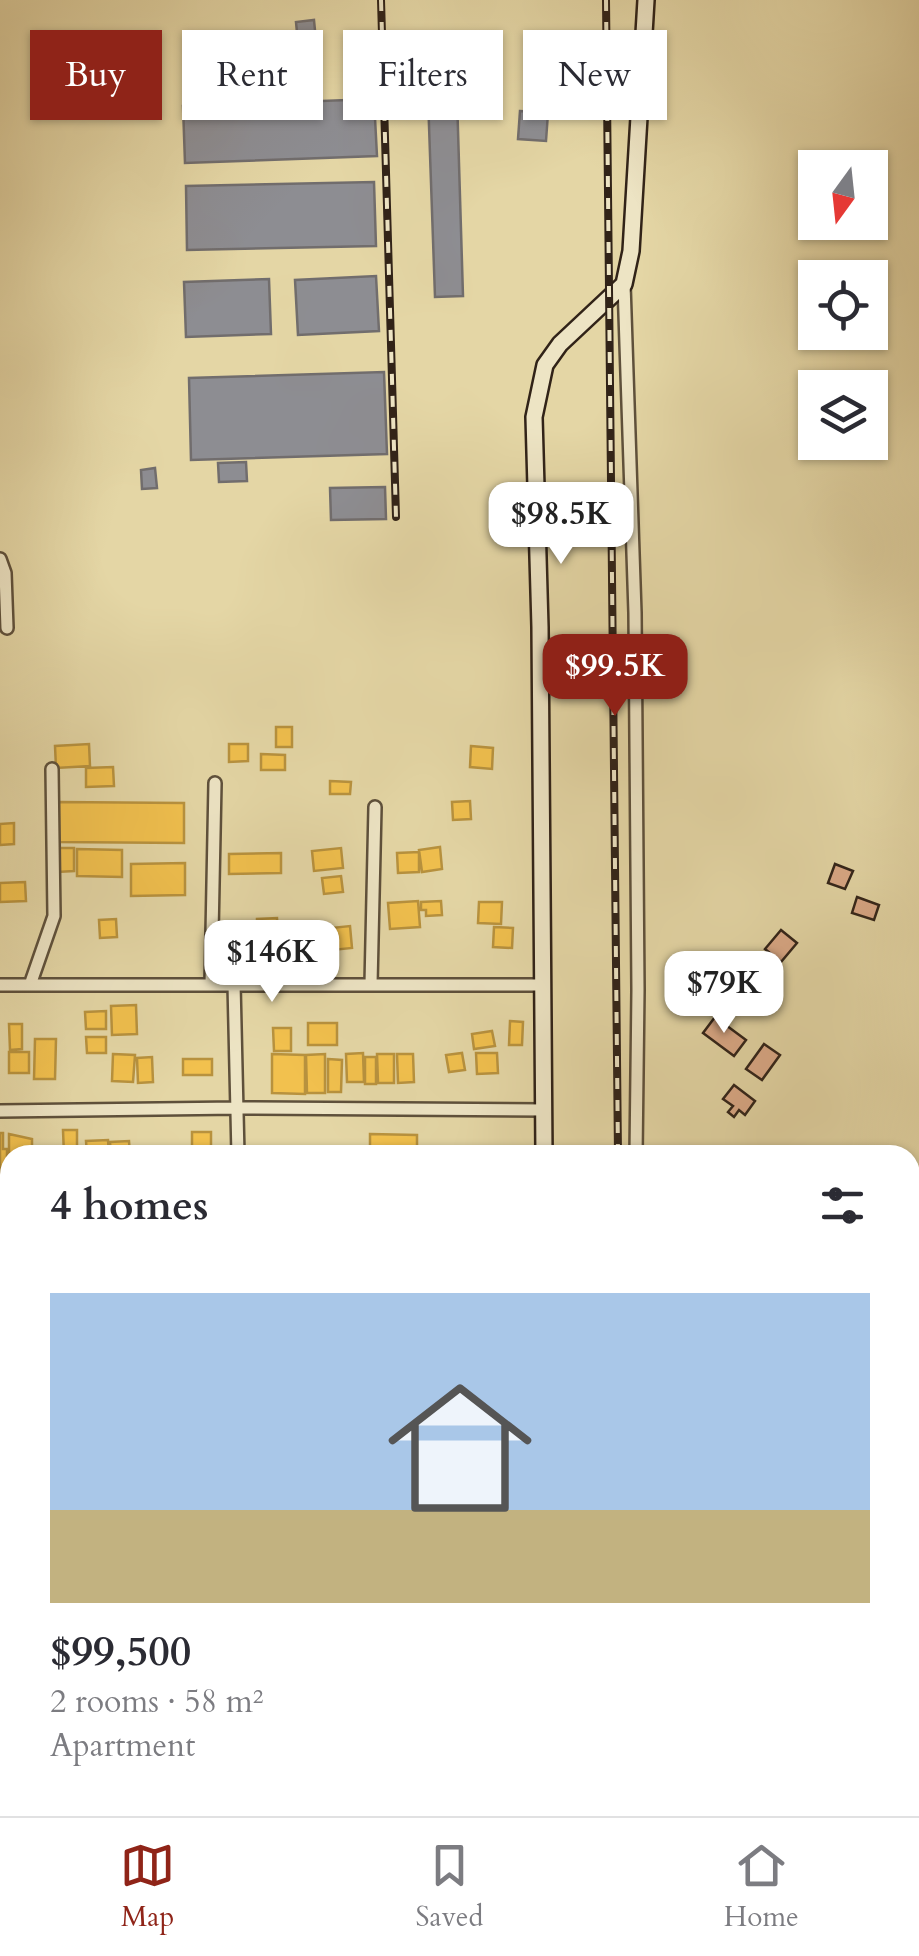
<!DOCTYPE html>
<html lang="en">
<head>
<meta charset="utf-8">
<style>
	body { margin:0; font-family:Cardo,serif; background:#f7f7f7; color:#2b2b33; height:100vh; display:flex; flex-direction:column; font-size:38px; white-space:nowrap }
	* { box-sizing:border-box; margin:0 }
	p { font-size:32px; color:#7c7c81 }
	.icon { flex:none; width:55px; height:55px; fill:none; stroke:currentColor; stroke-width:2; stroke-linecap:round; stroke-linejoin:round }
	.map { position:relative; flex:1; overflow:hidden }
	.details { position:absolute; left:0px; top:1145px; width:920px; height:672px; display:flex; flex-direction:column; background:#fff; border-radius:30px 30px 0 0; box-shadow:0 2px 8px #0004 }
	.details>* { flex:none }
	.guide { position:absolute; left:30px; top:30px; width:860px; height:90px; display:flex; gap:20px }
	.needle { width:65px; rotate:195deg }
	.buttons { position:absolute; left:798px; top:150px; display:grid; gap:20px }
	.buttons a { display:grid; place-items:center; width:90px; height:90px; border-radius:0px; background:#fff; box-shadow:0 2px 8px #0004; font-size:50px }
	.price { position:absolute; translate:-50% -85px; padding:0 22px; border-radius:20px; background:#fff; color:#222; font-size:32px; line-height:65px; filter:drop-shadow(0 2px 5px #0008) }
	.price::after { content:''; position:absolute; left:50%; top:60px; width:30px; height:22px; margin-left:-15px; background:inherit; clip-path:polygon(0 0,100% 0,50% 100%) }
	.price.active { background:#8f2418; color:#fff }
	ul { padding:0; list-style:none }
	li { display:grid; align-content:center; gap:20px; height:530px; padding:0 50px }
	li span { display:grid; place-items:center; height:310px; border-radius:0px; color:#555 }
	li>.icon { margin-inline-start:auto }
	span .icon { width:180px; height:180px; fill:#fffc; stroke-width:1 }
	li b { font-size:42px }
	h2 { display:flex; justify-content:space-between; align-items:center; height:120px; padding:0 50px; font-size:42px }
	.chip { padding:0 35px; border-radius:0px; background:#fff; box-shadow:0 2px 8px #0004; font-size:35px; line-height:90px }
	.chip.active { background:#8f2418; color:#fff }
	.menu { display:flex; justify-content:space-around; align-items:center; height:140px; border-top:2px solid #e1e1e2; background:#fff; font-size:28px; color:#7c7c81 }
	.menu a { display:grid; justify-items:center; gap:5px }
	.menu .active { color:#8f2418 }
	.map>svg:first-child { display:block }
	.green { fill:#b7bd84; stroke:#74704e; stroke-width:2.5 }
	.homes { fill:#f2c14e; stroke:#b8923e; stroke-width:2.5 }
	.industry { fill:#8d8d92; stroke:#716d6d; stroke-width:2.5 }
	.building { fill:#dba987; stroke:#312318; stroke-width:2.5 }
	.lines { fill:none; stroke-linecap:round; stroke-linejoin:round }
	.street-casing { stroke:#5e503b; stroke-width:16 }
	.secondary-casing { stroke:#312318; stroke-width:20 }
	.street { stroke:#ede4c4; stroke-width:11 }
	.secondary { stroke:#ede4c4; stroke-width:15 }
	.rail-casing { stroke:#312318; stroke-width:8 }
	.rail { stroke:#ede4c4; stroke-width:4; stroke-dasharray:11; stroke-linecap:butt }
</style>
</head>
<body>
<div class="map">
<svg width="919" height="1816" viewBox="0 0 919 1816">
	<rect width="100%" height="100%" fill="#e4d6a5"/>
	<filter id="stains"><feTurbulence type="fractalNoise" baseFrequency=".002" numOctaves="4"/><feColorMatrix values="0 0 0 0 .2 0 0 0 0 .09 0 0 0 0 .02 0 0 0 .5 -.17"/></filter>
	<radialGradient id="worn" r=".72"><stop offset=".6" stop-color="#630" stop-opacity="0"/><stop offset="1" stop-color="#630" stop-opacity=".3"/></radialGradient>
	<path class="green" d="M 910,1699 L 919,1699 L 919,1816 L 834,1816 L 834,1808 L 910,1808 Z"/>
	<path class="homes" d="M 276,727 L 292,727 L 292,747 L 276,747 Z
		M 89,744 L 90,766 L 56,768 L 55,746 Z
		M 229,744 L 248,744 L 248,761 L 229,762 Z
		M 471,746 L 493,748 L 492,769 L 470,767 Z
		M 261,754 L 285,755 L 285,770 L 261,770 Z
		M 113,767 L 114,786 L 86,787 L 86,768 Z
		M 330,781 L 351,782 L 350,794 L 330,794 Z
		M 470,801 L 471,819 L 453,820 L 452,802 Z
		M 58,802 L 184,803 L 184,843 L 58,842 Z
		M 14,823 L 14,844 L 0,845 L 0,824 Z
		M 440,847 L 442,869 L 422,872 L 419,850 Z
		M 57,848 L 74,848 L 74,871 L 57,872 Z
		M 341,848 L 343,868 L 314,871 L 312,851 Z
		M 77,849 L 122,850 L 122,877 L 77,876 Z
		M 419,852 L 419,872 L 398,873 L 397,853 Z
		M 281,853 L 281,873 L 229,874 L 229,854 Z
		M 185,863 L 185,895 L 131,896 L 131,864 Z
		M 341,876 L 343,892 L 324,894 L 322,878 Z
		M 25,882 L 26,901 L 0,902 L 0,883 Z
		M 418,901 L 420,927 L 390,929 L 388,903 Z
		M 441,901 L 442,915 L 426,916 L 426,910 L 421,910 L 421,902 Z
		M 479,902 L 502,902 L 501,924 L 478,923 Z
		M 277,918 L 278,938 L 257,939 L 257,919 Z
		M 116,919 L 117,937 L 100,938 L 99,920 Z
		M 315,922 L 318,946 L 291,948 L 289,925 Z
		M 350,926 L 352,948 L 323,951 L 321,929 Z
		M 494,927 L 513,928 L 512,948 L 493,947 Z
		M 136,1005 L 137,1034 L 112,1035 L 111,1006 Z
		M 106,1011 L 106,1029 L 86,1029 L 85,1012 Z
		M 510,1021 L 523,1022 L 522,1045 L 509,1045 Z
		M 308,1023 L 337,1023 L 337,1045 L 308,1045 Z
		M 9,1024 L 22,1024 L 22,1049 L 10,1050 Z
		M 273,1028 L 291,1028 L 291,1051 L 274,1051 Z
		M 492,1031 L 495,1046 L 474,1049 L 472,1034 Z
		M 86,1037 L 106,1037 L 106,1053 L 87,1053 Z
		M 35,1039 L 56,1039 L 55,1079 L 34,1079 Z
		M 9,1052 L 29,1052 L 29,1073 L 9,1073 Z
		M 363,1053 L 364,1082 L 347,1082 L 346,1054 Z
		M 462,1053 L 465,1070 L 449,1072 L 446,1055 Z
		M 476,1053 L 497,1053 L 498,1073 L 477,1074 Z
		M 113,1054 L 135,1055 L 133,1082 L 112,1081 Z
		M 272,1054 L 305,1055 L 305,1094 L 272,1093 Z
		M 325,1054 L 325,1093 L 307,1093 L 306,1055 Z
		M 377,1054 L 394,1054 L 394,1083 L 378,1083 Z
		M 397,1054 L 413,1054 L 414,1082 L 398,1083 Z
		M 152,1057 L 153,1082 L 138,1083 L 137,1058 Z
		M 365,1057 L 376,1057 L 376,1084 L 365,1084 Z
		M 183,1059 L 212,1059 L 212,1075 L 183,1075 Z
		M 328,1059 L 342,1060 L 341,1092 L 328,1092 Z
		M 63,1130 L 77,1130 L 77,1155 L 64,1155 Z
		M 192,1132 L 211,1132 L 211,1155 L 192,1155 Z
		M 0,1133 L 3,1133 L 3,1149 L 7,1149 L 7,1195 L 0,1195 Z
		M 9,1134 L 32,1139 L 32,1155 L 10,1155 L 9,1162 Z
		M 370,1134 L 417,1135 L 417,1155 L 370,1155 Z
		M 108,1140 L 109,1155 L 87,1155 L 86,1141 Z
		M 129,1141 L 130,1154 L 111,1155 L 110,1142 Z"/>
	<path class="industry" d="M 314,20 L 316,41 L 298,43 L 296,22 Z
		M 261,33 L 262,54 L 213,55 L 212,35 Z
		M 428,97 L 457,97 L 463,296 L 435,297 Z
		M 374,99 L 377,156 L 185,163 L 183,106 Z
		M 520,111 L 548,113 L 546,141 L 518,139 Z
		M 374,182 L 376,246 L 187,250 L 186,186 Z
		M 376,276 L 379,331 L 298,335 L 295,280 Z
		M 269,279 L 271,334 L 186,337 L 184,282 Z
		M 384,372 L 387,454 L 191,460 L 189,378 Z
		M 246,462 L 247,481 L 219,482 L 218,463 Z
		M 155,468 L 157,488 L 142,489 L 141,470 Z
		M 385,487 L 386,519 L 331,520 L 330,488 Z"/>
	<path class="building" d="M 835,864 L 853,871 L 845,889 L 828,883 Z
		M 857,897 L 879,905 L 874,920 L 852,913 Z
		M 781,930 L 797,943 L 781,962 L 765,949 Z
		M 756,962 L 776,976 L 765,990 L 746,976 Z
		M 715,1017 L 746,1040 L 734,1056 L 703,1033 Z
		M 764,1044 L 780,1055 L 762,1080 L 746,1069 Z
		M 734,1085 L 755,1101 L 745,1115 L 739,1110 L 734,1117 L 728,1112 L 733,1106 L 723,1099 Z
		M 685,1808 L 769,1808 L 768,1816 L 685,1814 Z"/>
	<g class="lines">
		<g class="street-casing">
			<path id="street" d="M 624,284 L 635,613 L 638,990 L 636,1155
				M 0,559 L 5,573 L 7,628
				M 211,984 L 215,783
				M 234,984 L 238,1155
				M 371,984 L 375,807
				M 0,985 L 544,985
				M 30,985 L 54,916 L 52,769
				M 0,1111 L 237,1108 L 544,1110
				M 0,1224 L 10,1224
				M 0,1342 L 10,1343
				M 0,1450 L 10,1450
				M 0,1582 L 10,1582
				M 0,1708 L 10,1709
				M 240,1808 L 240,1816
				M 652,1808 L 652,1816"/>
		</g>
		<g class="secondary-casing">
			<path id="secondary" d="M 544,1155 L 540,627 L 534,417 L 545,365 L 560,344 L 624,284 L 631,251 L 646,0
				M 543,1816 L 543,1808"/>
		</g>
		<use href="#street" class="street"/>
		<use href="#secondary" class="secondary"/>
		<g class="rail-casing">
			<path id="rail" d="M 381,0 L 396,517
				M 606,0 L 618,1155
				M 618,1808 L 618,1816"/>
		</g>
		<use href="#rail" class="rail"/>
	</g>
	<rect width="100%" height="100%" filter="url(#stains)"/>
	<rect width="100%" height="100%" fill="url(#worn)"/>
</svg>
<div class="buttons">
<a><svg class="needle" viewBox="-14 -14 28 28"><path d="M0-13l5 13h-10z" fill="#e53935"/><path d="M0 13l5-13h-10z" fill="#7c7c81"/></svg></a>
<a><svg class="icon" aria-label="locate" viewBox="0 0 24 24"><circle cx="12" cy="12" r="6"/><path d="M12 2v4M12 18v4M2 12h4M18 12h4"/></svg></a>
<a><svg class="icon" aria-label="layers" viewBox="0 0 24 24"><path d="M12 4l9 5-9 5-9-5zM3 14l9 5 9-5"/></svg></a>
</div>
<b class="price" style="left:561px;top:567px">$98.5K</b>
<b class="price active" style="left:615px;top:719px">$99.5K</b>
<b class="price" style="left:272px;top:1005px">$146K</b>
<b class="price" style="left:724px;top:1036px">$79K</b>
<div class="guide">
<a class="chip active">Buy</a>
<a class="chip">Rent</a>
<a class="chip">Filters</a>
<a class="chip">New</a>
</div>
<section class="details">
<h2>4 homes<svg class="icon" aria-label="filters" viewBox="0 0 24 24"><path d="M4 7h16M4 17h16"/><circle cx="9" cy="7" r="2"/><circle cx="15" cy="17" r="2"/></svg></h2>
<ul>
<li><span style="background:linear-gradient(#a9c7e8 70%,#c2b280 0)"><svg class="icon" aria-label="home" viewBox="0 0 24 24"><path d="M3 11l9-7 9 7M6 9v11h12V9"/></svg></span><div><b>$99,500</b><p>2 rooms · 58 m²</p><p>Apartment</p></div></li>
</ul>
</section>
</div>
<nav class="menu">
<a class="active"><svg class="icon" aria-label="map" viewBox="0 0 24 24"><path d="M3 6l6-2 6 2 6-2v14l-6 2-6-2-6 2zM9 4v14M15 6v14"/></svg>Map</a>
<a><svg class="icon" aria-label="saved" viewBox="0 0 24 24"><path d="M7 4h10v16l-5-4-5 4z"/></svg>Saved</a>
<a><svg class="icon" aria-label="home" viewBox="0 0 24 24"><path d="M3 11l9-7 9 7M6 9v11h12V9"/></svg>Home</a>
</nav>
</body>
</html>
